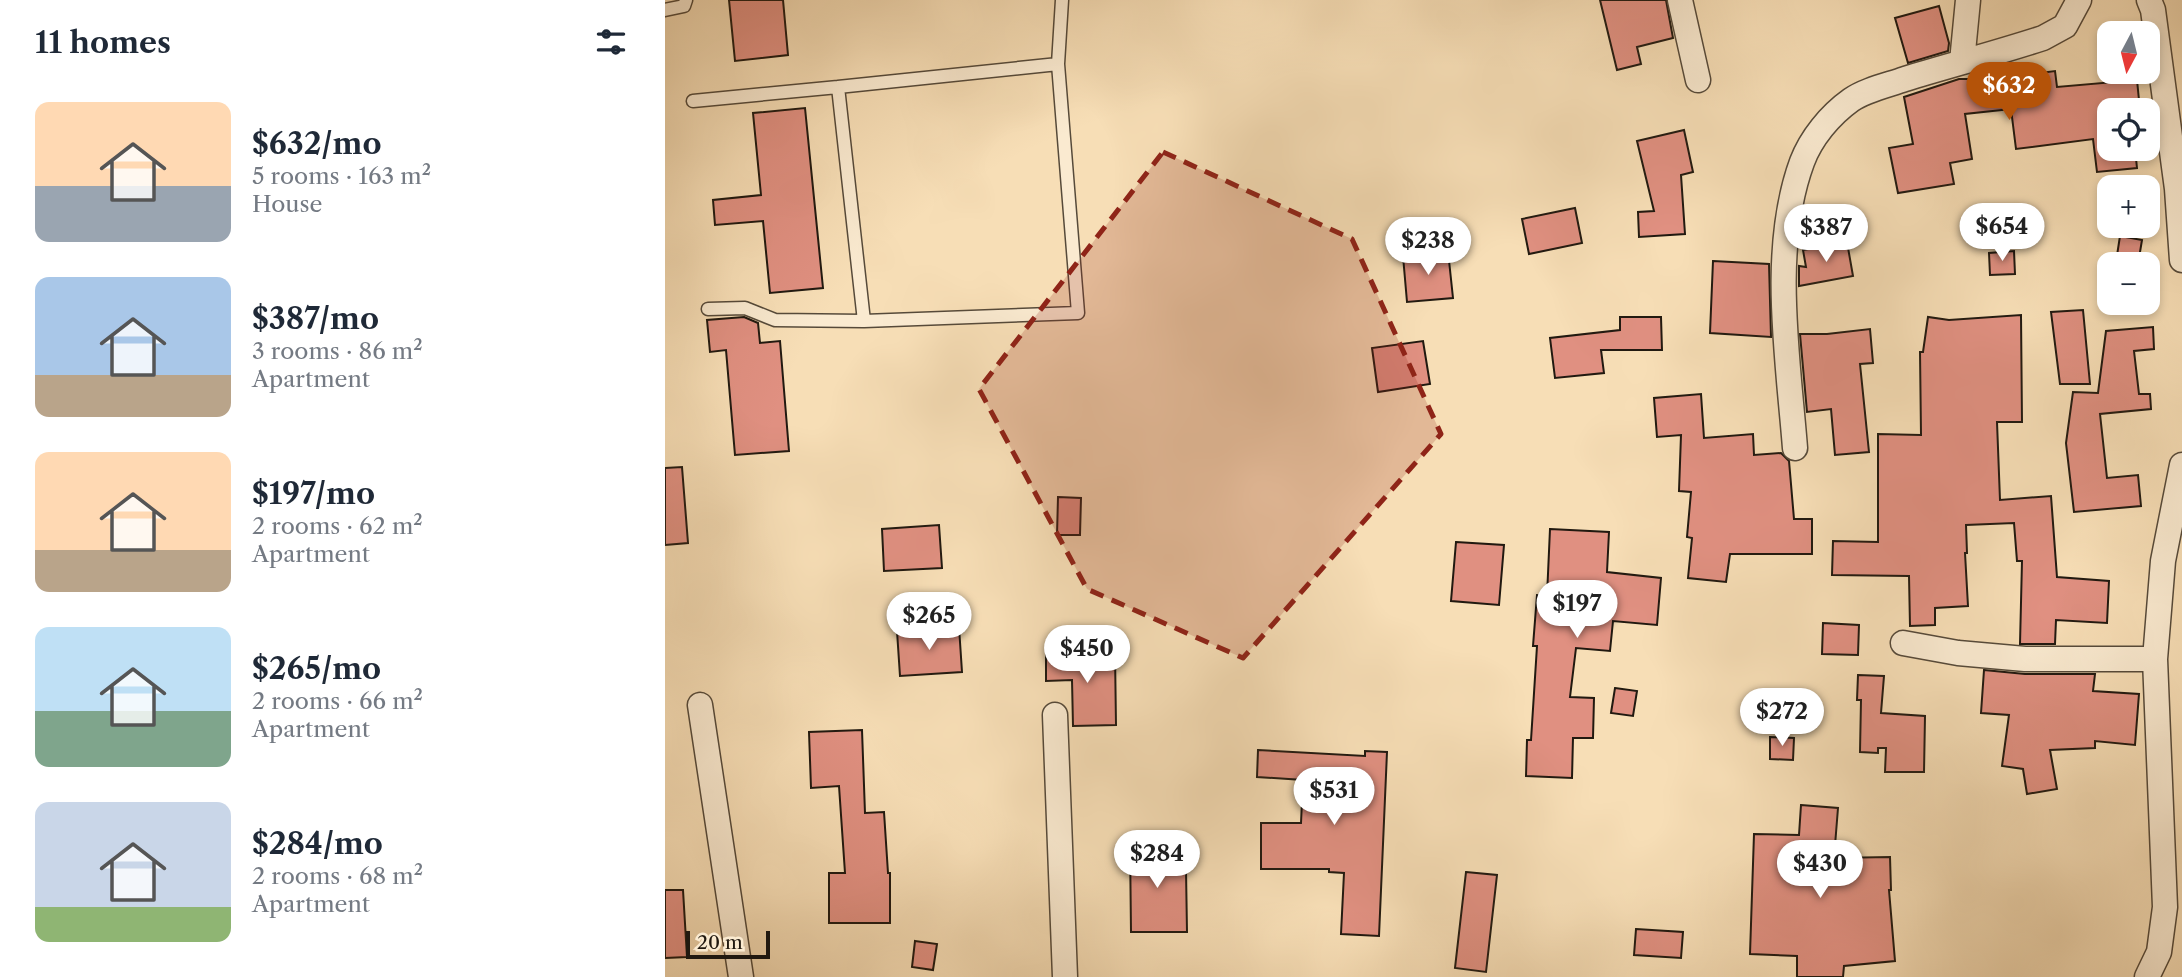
<!DOCTYPE html>
<html lang="en">
<head>
<meta charset="utf-8">
<style>
	body { margin:0; font-family:"Libre Caslon Text",serif; background:#f2f2f3; color:#1f2937; height:100vh; display:flex; flex-direction:column; font-size:26px; white-space:nowrap }
	* { box-sizing:border-box; margin:0 }
	p { font-size:23px; color:#747a83 }
	.icon { flex:none; width:38px; height:38px; fill:none; stroke:currentColor; stroke-width:2; stroke-linecap:round; stroke-linejoin:round }
	.map { position:relative; flex:1; overflow:hidden }
	.details { display:flex; flex-direction:column; background:#fff; width:665px }
	.details>* { flex:none }
	.needle { width:46px; rotate:187deg }
	.fabs { position:absolute; left:1432px; top:21px; display:grid; gap:14px }
	.fabs a { display:grid; place-items:center; width:63px; height:63px; border-radius:14px; background:#fff; box-shadow:0 4px 10px #0003; font-size:35px }
	.scale { position:absolute; left:21px; bottom:18px; width:84px; box-sizing:border-box; padding-left:7px; border:4px solid #211910; border-top:0; font-size:19px; line-height:24px; white-space:nowrap; color:#211910; -webkit-text-stroke:5px #faead0; paint-order:stroke }
	.price { position:absolute; translate:-50% -60px; padding:0 16px; border-radius:24px; background:#fff; color:#222; font-size:23px; line-height:46px; filter:drop-shadow(0 2px 4px #0008) }
	.price::after { content:''; position:absolute; left:50%; top:42px; width:21px; height:16px; margin-left:-10px; background:inherit; clip-path:polygon(0 0,100% 0,50% 100%) }
	.price.active { background:#b45309; color:#fff }
	ul { padding:0; list-style:none }
	li { display:flex; align-items:center; gap:21px; height:175px; padding:0 35px }
	li span { display:grid; place-items:center; flex:none; width:196px; height:140px; border-radius:14px; color:#555 }
	li>.icon { margin-inline-start:auto }
	span .icon { width:84px; height:84px; fill:#fffc; stroke-width:1 }
	li b { font-size:30px }
	h2 { display:flex; justify-content:space-between; align-items:center; height:84px; padding:0 35px; font-size:30px }
	main { display:flex; flex:1; min-height:0 }
	.map>svg:first-child { display:block }
	.building { fill:#e09081; stroke:#211910; stroke-width:2 }
	.lines { fill:none; stroke-linecap:round; stroke-linejoin:round }
	.service-casing { stroke:#564a3a; stroke-width:15 }
	.minor-casing { stroke:#564a3a; stroke-width:27 }
	.service { stroke:#faead0; stroke-width:12 }
	.minor { stroke:#faead0; stroke-width:24 }
	.marked { fill:#8f2418; fill-opacity:0.2; stroke:#8f2418; stroke-width:5; stroke-dasharray:14 9; stroke-linejoin:round }
</style>
</head>
<body>
<main>
<section class="details">
<h2>11 homes<svg class="icon" aria-label="filters" viewBox="0 0 24 24"><path d="M4 7h16M4 17h16"/><circle cx="9" cy="7" r="2"/><circle cx="15" cy="17" r="2"/></svg></h2>
<ul>
<li><span style="background:linear-gradient(#ffd9b3 60%,#9aa5b1 0)"><svg class="icon" aria-label="home" viewBox="0 0 24 24"><path d="M3 11l9-7 9 7M6 9v11h12V9"/></svg></span><div><b>$632/mo</b><p>5 rooms · 163 m²</p><p>House</p></div></li>
<li><span style="background:linear-gradient(#a9c7e8 70%,#b9a48a 0)"><svg class="icon" aria-label="home" viewBox="0 0 24 24"><path d="M3 11l9-7 9 7M6 9v11h12V9"/></svg></span><div><b>$387/mo</b><p>3 rooms · 86 m²</p><p>Apartment</p></div></li>
<li><span style="background:linear-gradient(#ffd9b3 70%,#b9a48a 0)"><svg class="icon" aria-label="home" viewBox="0 0 24 24"><path d="M3 11l9-7 9 7M6 9v11h12V9"/></svg></span><div><b>$197/mo</b><p>2 rooms · 62 m²</p><p>Apartment</p></div></li>
<li><span style="background:linear-gradient(#bfe0f5 60%,#7fa58c 0)"><svg class="icon" aria-label="home" viewBox="0 0 24 24"><path d="M3 11l9-7 9 7M6 9v11h12V9"/></svg></span><div><b>$265/mo</b><p>2 rooms · 66 m²</p><p>Apartment</p></div></li>
<li><span style="background:linear-gradient(#c9d6e8 75%,#8fb573 0)"><svg class="icon" aria-label="home" viewBox="0 0 24 24"><path d="M3 11l9-7 9 7M6 9v11h12V9"/></svg></span><div><b>$284/mo</b><p>2 rooms · 68 m²</p><p>Apartment</p></div></li>
</ul>
</section>
<div class="map">
<svg width="1517" height="977" viewBox="0 0 1517 977">
	<rect width="100%" height="100%" fill="#f7deb6"/>
	<filter id="stains"><feTurbulence type="fractalNoise" baseFrequency=".00286" numOctaves="4"/><feColorMatrix values="0 0 0 0 .2 0 0 0 0 .09 0 0 0 0 .02 0 0 0 .5 -.17"/></filter>
	<radialGradient id="worn" r=".72"><stop offset=".6" stop-color="#630" stop-opacity="0"/><stop offset="1" stop-color="#630" stop-opacity=".3"/></radialGradient>
	<path class="building" d="M 64,0 L 118,0 L 123,55 L 70,61 Z
		M 935,0 L 1001,0 L 1008,38 L 972,47 L 976,64 L 952,70 Z
		M 1274,6 L 1284,43 L 1283,51 L 1243,63 L 1230,18 Z
		M 1390,71 L 1392,87 L 1472,80 L 1475,110 L 1444,110 L 1444,149 L 1470,149 L 1472,168 L 1432,172 L 1428,139 L 1351,149 L 1346,109 L 1300,114 L 1307,159 L 1285,163 L 1289,184 L 1233,193 L 1224,148 L 1248,144 L 1239,97 L 1294,79 L 1304,79 L 1305,82 Z
		M 140,108 L 158,288 L 105,293 L 98,221 L 50,225 L 48,200 L 96,195 L 88,113 Z
		M 1019,130 L 1028,172 L 1016,175 L 1020,234 L 974,237 L 973,212 L 989,211 L 972,141 Z
		M 910,208 L 917,243 L 864,254 L 857,219 Z
		M 1455,236 L 1477,240 L 1473,264 L 1451,262 Z
		M 1182,242 L 1188,276 L 1134,286 L 1134,266 L 1141,267 L 1138,250 Z
		M 783,251 L 788,298 L 742,302 L 738,256 Z
		M 1349,251 L 1350,274 L 1325,275 L 1324,253 Z
		M 1048,261 L 1104,264 L 1106,337 L 1045,333 Z
		M 1418,310 L 1425,384 L 1395,384 L 1386,312 Z
		M 1356,315 L 1357,422 L 1332,422 L 1335,500 L 1386,496 L 1392,577 L 1444,581 L 1442,623 L 1391,620 L 1390,644 L 1355,644 L 1357,561 L 1352,561 L 1349,523 L 1301,525 L 1302,553 L 1300,553 L 1303,606 L 1270,608 L 1270,625 L 1245,626 L 1244,576 L 1167,575 L 1168,541 L 1213,542 L 1213,434 L 1256,435 L 1255,352 L 1258,352 L 1263,317 L 1284,320 Z
		M 79,317 L 93,323 L 95,343 L 115,341 L 124,451 L 70,455 L 61,350 L 45,352 L 42,320 Z
		M 955,317 L 996,317 L 997,350 L 936,350 L 939,373 L 890,378 L 885,338 L 955,330 Z
		M 1488,327 L 1489,349 L 1469,351 L 1474,394 L 1485,394 L 1486,409 L 1435,414 L 1442,478 L 1473,475 L 1476,506 L 1409,512 L 1401,443 L 1408,392 L 1433,393 L 1441,331 Z
		M 1205,329 L 1208,363 L 1195,364 L 1204,452 L 1170,455 L 1166,409 L 1142,412 L 1135,334 L 1162,334 Z
		M 758,341 L 765,384 L 713,392 L 707,348 Z
		M 1036,394 L 1039,438 L 1088,434 L 1089,455 L 1116,453 L 1124,461 L 1129,519 L 1147,519 L 1147,554 L 1065,554 L 1061,582 L 1023,578 L 1027,538 L 1022,537 L 1026,492 L 1014,491 L 1016,435 L 992,437 L 989,398 Z
		M 17,467 L 23,543 L 0,545 L 0,468 Z
		M 393,497 L 416,498 L 415,535 L 392,535 Z
		M 274,525 L 277,568 L 219,571 L 217,529 Z
		M 885,529 L 944,532 L 942,572 L 996,578 L 992,625 L 948,621 L 945,651 L 911,648 L 905,697 L 929,698 L 928,738 L 908,738 L 907,778 L 861,776 L 862,740 L 866,740 L 872,646 L 868,646 L 872,595 L 882,596 Z
		M 791,542 L 839,545 L 834,605 L 786,601 Z
		M 1158,623 L 1194,625 L 1193,655 L 1157,654 Z
		M 294,627 L 297,672 L 235,676 L 232,631 Z
		M 442,652 L 441,654 L 450,653 L 451,725 L 408,726 L 407,680 L 381,681 L 381,653 Z
		M 1319,670 L 1360,674 L 1430,674 L 1428,691 L 1474,694 L 1470,745 L 1430,741 L 1430,748 L 1385,750 L 1392,789 L 1362,794 L 1358,769 L 1337,766 L 1344,715 L 1316,713 Z
		M 1193,675 L 1219,676 L 1216,713 L 1260,716 L 1259,772 L 1220,772 L 1221,748 L 1213,748 L 1213,753 L 1195,752 L 1196,700 L 1192,700 Z
		M 950,688 L 972,691 L 968,716 L 946,713 Z
		M 197,730 L 200,813 L 219,812 L 223,873 L 225,873 L 225,923 L 164,923 L 164,873 L 180,873 L 174,786 L 146,788 L 144,732 Z
		M 1105,737 L 1129,738 L 1128,760 L 1105,759 Z
		M 593,750 L 700,756 L 700,751 L 722,752 L 714,936 L 676,934 L 679,873 L 664,872 L 664,869 L 596,869 L 596,823 L 636,823 L 638,780 L 592,777 Z
		M 1136,805 L 1173,808 L 1169,858 L 1225,857 L 1226,890 L 1224,890 L 1230,961 L 1179,966 L 1178,977 L 1132,977 L 1132,956 L 1085,954 L 1089,834 L 1134,835 Z
		M 506,842 L 506,870 L 521,870 L 522,932 L 466,932 L 465,843 Z
		M 801,872 L 832,875 L 821,972 L 790,968 Z
		M 0,890 L 18,890 L 22,957 L 0,958 Z
		M 971,929 L 1018,932 L 1016,958 L 969,955 Z
		M 250,941 L 272,944 L 268,970 L 247,967 Z"/>
	<g class="lines">
		<g class="service-casing">
			<path id="service" d="M 0,10 L 19,6 L 21,0
				M 393,64 L 173,87 L 199,321 L 413,313 L 393,64 L 397,0
				M 28,101 L 173,87
				M 43,309 L 80,308 L 110,320 L 199,321"/>
		</g>
		<g class="minor-casing">
			<path id="minor" d="M 1015,0 L 1033,80
				M 1484,0 L 1488,10 L 1512,189 L 1517,260
				M 1297,62 L 1303,0
				M 1130,448 C 1123,358 1105,249 1137,162 C 1146,138 1165,115 1186,100 C 1200,90 1223,85 1240,79 C 1286,65 1332,53 1378,38 L 1400,26 L 1414,0
				M 1238,643 L 1293,653 L 1360,659 L 1490,659
				M 35,705 L 76,977
				M 390,715 L 400,977
				M 1482,977 L 1494,952 L 1500,907 L 1490,659 L 1498,561 L 1517,465"/>
		</g>
		<use href="#service" class="service"/>
		<use href="#minor" class="minor"/>
	</g>
	<path class="marked" d="M 498,152 L 687,239 L 776,434 L 578,658 L 422,589 L 314,389 Z"/>
	<rect width="100%" height="100%" filter="url(#stains)"/>
	<rect width="100%" height="100%" fill="url(#worn)"/>
</svg>
<div class="fabs">
<a><svg class="needle" viewBox="-14 -14 28 28"><path d="M0-13l5 13h-10z" fill="#e53935"/><path d="M0 13l5-13h-10z" fill="#747a83"/></svg></a>
<a><svg class="icon" aria-label="locate" viewBox="0 0 24 24"><circle cx="12" cy="12" r="6"/><path d="M12 2v4M12 18v4M2 12h4M18 12h4"/></svg></a>
<a>+</a>
<a>−</a>
</div>
<div class="scale">20 m</div>
<b class="price active" style="left:1344px;top:122px">$632</b>
<b class="price" style="left:1337px;top:263px">$654</b>
<b class="price" style="left:1161px;top:264px">$387</b>
<b class="price" style="left:763px;top:277px">$238</b>
<b class="price" style="left:912px;top:640px">$197</b>
<b class="price" style="left:264px;top:652px">$265</b>
<b class="price" style="left:422px;top:685px">$450</b>
<b class="price" style="left:1117px;top:748px">$272</b>
<b class="price" style="left:669px;top:827px">$531</b>
<b class="price" style="left:492px;top:890px">$284</b>
<b class="price" style="left:1155px;top:900px">$430</b>
</div>
</main>
</body>
</html>
